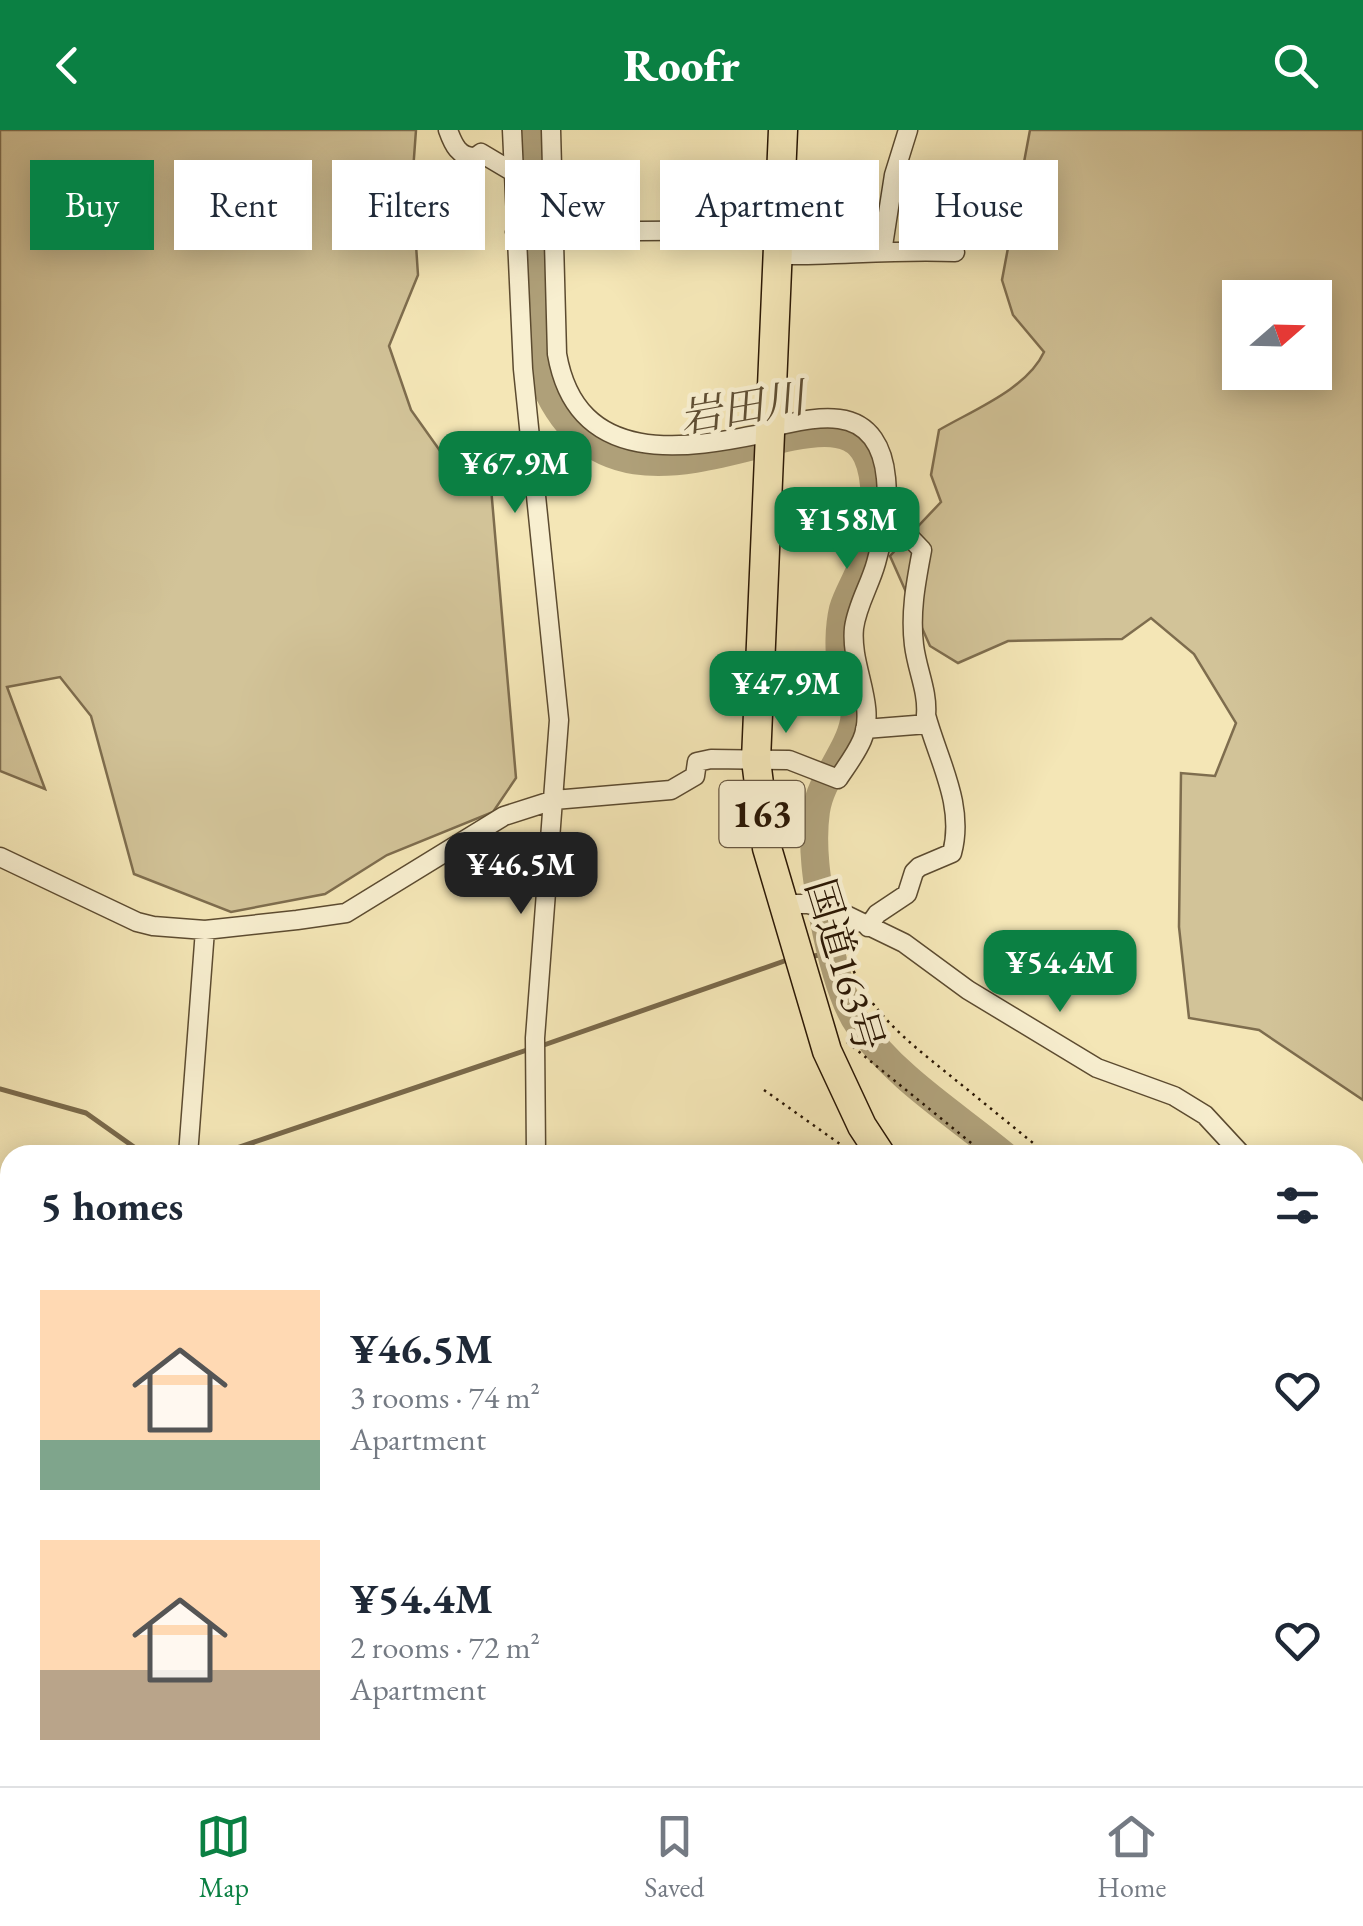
<!DOCTYPE html>
<html lang="en">
<head>
<meta charset="utf-8">
<style>
	body { margin:0; font-family:"EB Garamond","Noto Serif JP",serif; background:#f2f2f3; color:#1f2937; height:100vh; display:flex; flex-direction:column; font-size:38px; white-space:nowrap }
	* { box-sizing:border-box; margin:0 }
	p { font-size:32px; color:#747a83 }
	.icon { flex:none; width:55px; height:55px; fill:none; stroke:currentColor; stroke-width:2; stroke-linecap:round; stroke-linejoin:round }
	.map { position:relative; flex:1; overflow:hidden }
	.details { position:absolute; left:0px; top:1015px; width:1365px; height:642px; display:flex; flex-direction:column; background:#fff; border-radius:30px 30px 0 0; box-shadow:0 5px 25px #0003 }
	.details>* { flex:none }
	.guide { position:absolute; left:30px; top:30px; width:1305px; height:90px; display:flex; gap:20px }
	.needle { width:65px; rotate:70deg }
	.buttons { position:absolute; left:1222px; top:150px; display:grid; gap:20px }
	.buttons a { display:grid; place-items:center; width:110px; height:110px; border-radius:0px; background:#fff; box-shadow:0 5px 25px #0003; font-size:50px }
	.price { position:absolute; translate:-50% -85px; padding:0 22px; border-radius:20px; background:#0b8043; color:#fff; font-size:32px; line-height:65px; filter:drop-shadow(0 2px 5px #0008) }
	.price::after { content:''; position:absolute; left:50%; top:60px; width:30px; height:22px; margin-left:-15px; background:inherit; clip-path:polygon(0 0,100% 0,50% 100%) }
	.price.active { background:#222; color:#fff }
	ul { padding:0; list-style:none }
	li { display:flex; align-items:center; gap:30px; height:250px; padding:0 40px }
	li span { display:grid; place-items:center; flex:none; width:280px; height:200px; border-radius:0px; color:#555 }
	li>.icon { margin-inline-start:auto }
	span .icon { width:120px; height:120px; fill:#fffc; stroke-width:1 }
	li b { font-size:42px }
	h2 { display:flex; justify-content:space-between; align-items:center; height:120px; padding:0 40px; font-size:42px }
	.pill { padding:0 35px; border-radius:0px; background:#fff; box-shadow:0 5px 25px #0003; font-size:35px; line-height:90px }
	.pill.active { background:#0b8043; color:#fff }
	header { display:flex; justify-content:space-between; align-items:center; height:130px; padding:0 40px; background:#0b8043; color:#fff; font-size:45px; font-weight:800 }
	.tabs { display:flex; justify-content:space-around; align-items:center; height:140px; border-top:2px solid #e0e1e3; background:#fff; font-size:28px; color:#747a83 }
	.tabs a { display:grid; justify-items:center; gap:5px }
	.tabs .active { color:#0b8043 }
	.map>svg:first-child { display:block }
	.green { fill:#d2c398; stroke:#7e6d4e; stroke-width:2.5; fill-rule:evenodd }
	.water { fill:#afa079; stroke:#7a694a; stroke-width:2.5 }
	.lines { fill:none; stroke-linecap:round; stroke-linejoin:round }
	.stream { stroke:#7a694a; stroke-width:5 }
	.river { stroke:#afa079; stroke-width:28 }
	.minor-casing { stroke:#5c4b30; stroke-width:21 }
	.highway-casing { stroke:#2a1704; stroke-width:31 }
	.path { stroke:#2a1704; stroke-width:2.5; stroke-dasharray:2.5 5; stroke-linecap:butt }
	.minor { stroke:#f8efd0; stroke-width:18 }
	.highway { stroke:#f4e6b6; stroke-width:28 }
	.labels { text-anchor:middle; stroke-width:9; stroke-linejoin:round; paint-order:stroke }
	.shield { fill:#f8efd0; stroke:#685841; stroke-width:2.5 }
	.shield-label { font-size:38px; font-weight:bold; fill:#2a1704 }
	.street-label { font-size:40px; fill:#2a1704; stroke:#f8efd0 }
	.water-label { font-size:42px; font-style:italic; fill:#5f4e33; stroke:#f8efd0 }
</style>
</head>
<body>
<header><svg class="icon" aria-label="back" viewBox="0 0 24 24"><path d="M15 5l-7 7 7 7"/></svg>Roofr<svg class="icon" aria-label="search" viewBox="0 0 24 24"><circle cx="10" cy="10" r="6"/><path d="M15 15l6 6"/></svg></header>
<div class="map">
<svg width="1363" height="1656" viewBox="0 0 1363 1656">
	<rect width="100%" height="100%" fill="#f4e6b6"/>
	<filter id="stains"><feTurbulence type="fractalNoise" baseFrequency=".002" numOctaves="4"/><feColorMatrix values="0 0 0 0 .2 0 0 0 0 .09 0 0 0 0 .02 0 0 0 .5 -.17"/></filter>
	<radialGradient id="worn" r=".72"><stop offset=".6" stop-color="#630" stop-opacity="0"/><stop offset="1" stop-color="#630" stop-opacity=".3"/></radialGradient>
	<path class="green" d="M 0,0 L 416,0 L 412,55 L 418,145 L 389,216 L 411,280 L 443,325 L 490,346 L 516,648 L 493,682 L 387,725 L 325,764 L 231,782 L 134,744 L 91,586 L 60,547 L 7,557 L 45,659 L 0,641 Z
		M 1030,0 L 1363,0 L 1363,970 L 1259,900 L 1189,888 L 1179,797 L 1181,643 L 1215,646 L 1236,593 L 1194,524 L 1151,488 L 1122,509 L 1008,511 L 958,533 L 930,516 L 890,426 L 941,372 L 931,345 L 939,300 C 973,280 1027,259 1044,222 L 1013,185 L 1002,150 ZM 1240,168 L 1315,168 L 1315,242 L 1240,242 Z"/>
	<path class="water" d="M 530,1648 L 660,1648 L 686,1656 L 536,1656 Z"/>
	<g class="lines">
		<path class="stream" d="M 814,826 L 830,823
			M 541,916 L 790,829
			M 0,959 L 86,983 L 141,1022 L 179,1025
			M 216,1025 L 530,919"/>
		<path class="river" d="M 533,0 L 541,245 C 614,436 827,240 867,326 C 881,357 873,406 861,437 C 856,451 847,465 843,479 C 839,496 838,522 842,539 C 846,556 857,573 854,591 C 848,623 821,648 816,681 C 811,716 817,752 823,786 C 829,817 841,869 858,894 C 894,947 956,985 1004,1025"/>
		<g class="minor-casing">
			<path id="minor" d="M 448,0 C 453,14 459,28 476,27 L 481,23 L 513,42
				M 512,0 L 523,239 L 559,590 L 535,908 L 536,1025
				M 551,0 L 557,224 C 577,338 685,320 770,302
				M 515,102 L 777,100
				M 882,122 L 894,45 L 908,0
				M 776,125 C 836,126 895,119 955,122
				M 865,599 L 928,594
				M 0,727 L 137,792 L 153,796 L 205,800 L 297,790 L 346,783 L 504,686 L 554,670 L 671,660 L 695,646 L 697,632 L 711,629 L 789,630 L 838,649 C 846,637 856,624 862,610 C 877,575 850,537 854,498 C 857,475 870,455 876,433 C 888,391 903,297 839,289 C 817,286 792,293 771,297
				M 783,774 L 808,774 L 840,782 L 904,813 L 968,860 L 1097,938 L 1174,966 L 1205,985 L 1242,1025
				M 868,797 L 877,784 L 907,764 L 914,742 L 919,737 L 952,723 C 965,675 938,630 926,585 C 928,561 917,540 914,515 C 910,482 916,452 922,420 L 899,396 L 891,371
				M 188,1025 L 205,800
				M 1355,1168 L 1363,1175
				M 0,1186 L 10,1185
				M 0,1272 L 10,1269
				M 1355,1330 L 1363,1320
				M 0,1376 L 10,1372
				M 0,1449 L 10,1444
				M 0,1525 L 10,1520
				M 0,1644 L 7,1656
				M 110,1648 L 115,1656
				M 253,1648 L 259,1656
				M 402,1648 L 408,1656
				M 487,1648 L 493,1656
				M 829,1648 L 836,1656"/>
		</g>
		<g class="highway-casing">
			<path id="highway" d="M 783,0 L 756,630 L 767,718 L 827,921 L 862,996 L 881,1025
				M 1355,1509 L 1363,1517"/>
		</g>
		<path class="path" d="M 844,805 C 852,872 909,912 958,952 C 988,976 1018,1001 1048,1025
			M 847,912 L 986,1025
			M 764,960 L 854,1024
			M 1355,1273 L 1363,1279
			M 956,1656 L 967,1648"/>
		<use href="#minor" class="minor"/>
		<use href="#highway" class="highway"/>
	</g>
	<g class="labels">
		<rect class="shield" x="719.5" y="651" width="85" height="66" rx="8"/>
		<g class="shield-label">
			<text x="762" y="697">163</text>
		</g>
		<g class="street-label">
			<text transform="translate(845 835) rotate(73)" y="14">国道163号</text>
		</g>
		<g class="water-label">
			<text transform="translate(742 277) rotate(-10)" y="15">岩田川</text>
		</g>
	</g>
	<rect width="100%" height="100%" filter="url(#stains)"/>
	<rect width="100%" height="100%" fill="url(#worn)"/>
</svg>
<div class="buttons">
<a><svg class="needle" viewBox="-14 -14 28 28"><path d="M0-13l5 13h-10z" fill="#e53935"/><path d="M0 13l5-13h-10z" fill="#747a83"/></svg></a>
</div>
<b class="price" style="left:515px;top:386px">¥67.9M</b>
<b class="price" style="left:847px;top:442px">¥158M</b>
<b class="price" style="left:786px;top:606px">¥47.9M</b>
<b class="price active" style="left:521px;top:787px">¥46.5M</b>
<b class="price" style="left:1060px;top:885px">¥54.4M</b>
<div class="guide">
<a class="pill active">Buy</a>
<a class="pill">Rent</a>
<a class="pill">Filters</a>
<a class="pill">New</a>
<a class="pill">Apartment</a>
<a class="pill">House</a>
</div>
<section class="details">
<h2>5 homes<svg class="icon" aria-label="filters" viewBox="0 0 24 24"><path d="M4 7h16M4 17h16"/><circle cx="9" cy="7" r="2"/><circle cx="15" cy="17" r="2"/></svg></h2>
<ul>
<li><span style="background:linear-gradient(#ffd9b3 75%,#7fa58c 0)"><svg class="icon" aria-label="home" viewBox="0 0 24 24"><path d="M3 11l9-7 9 7M6 9v11h12V9"/></svg></span><div><b>¥46.5M</b><p>3 rooms · 74 m²</p><p>Apartment</p></div><svg class="icon" aria-label="heart" viewBox="0 0 24 24"><path d="M12 20l-8-8c-3-5 5-10 8-4 3-6 11-1 8 4z"/></svg></li>
<li><span style="background:linear-gradient(#ffd9b3 65%,#b9a48a 0)"><svg class="icon" aria-label="home" viewBox="0 0 24 24"><path d="M3 11l9-7 9 7M6 9v11h12V9"/></svg></span><div><b>¥54.4M</b><p>2 rooms · 72 m²</p><p>Apartment</p></div><svg class="icon" aria-label="heart" viewBox="0 0 24 24"><path d="M12 20l-8-8c-3-5 5-10 8-4 3-6 11-1 8 4z"/></svg></li>
</ul>
</section>
</div>
<nav class="tabs">
<a class="active"><svg class="icon" aria-label="map" viewBox="0 0 24 24"><path d="M3 6l6-2 6 2 6-2v14l-6 2-6-2-6 2zM9 4v14M15 6v14"/></svg>Map</a>
<a><svg class="icon" aria-label="saved" viewBox="0 0 24 24"><path d="M7 4h10v16l-5-4-5 4z"/></svg>Saved</a>
<a><svg class="icon" aria-label="home" viewBox="0 0 24 24"><path d="M3 11l9-7 9 7M6 9v11h12V9"/></svg>Home</a>
</nav>
</body>
</html>
